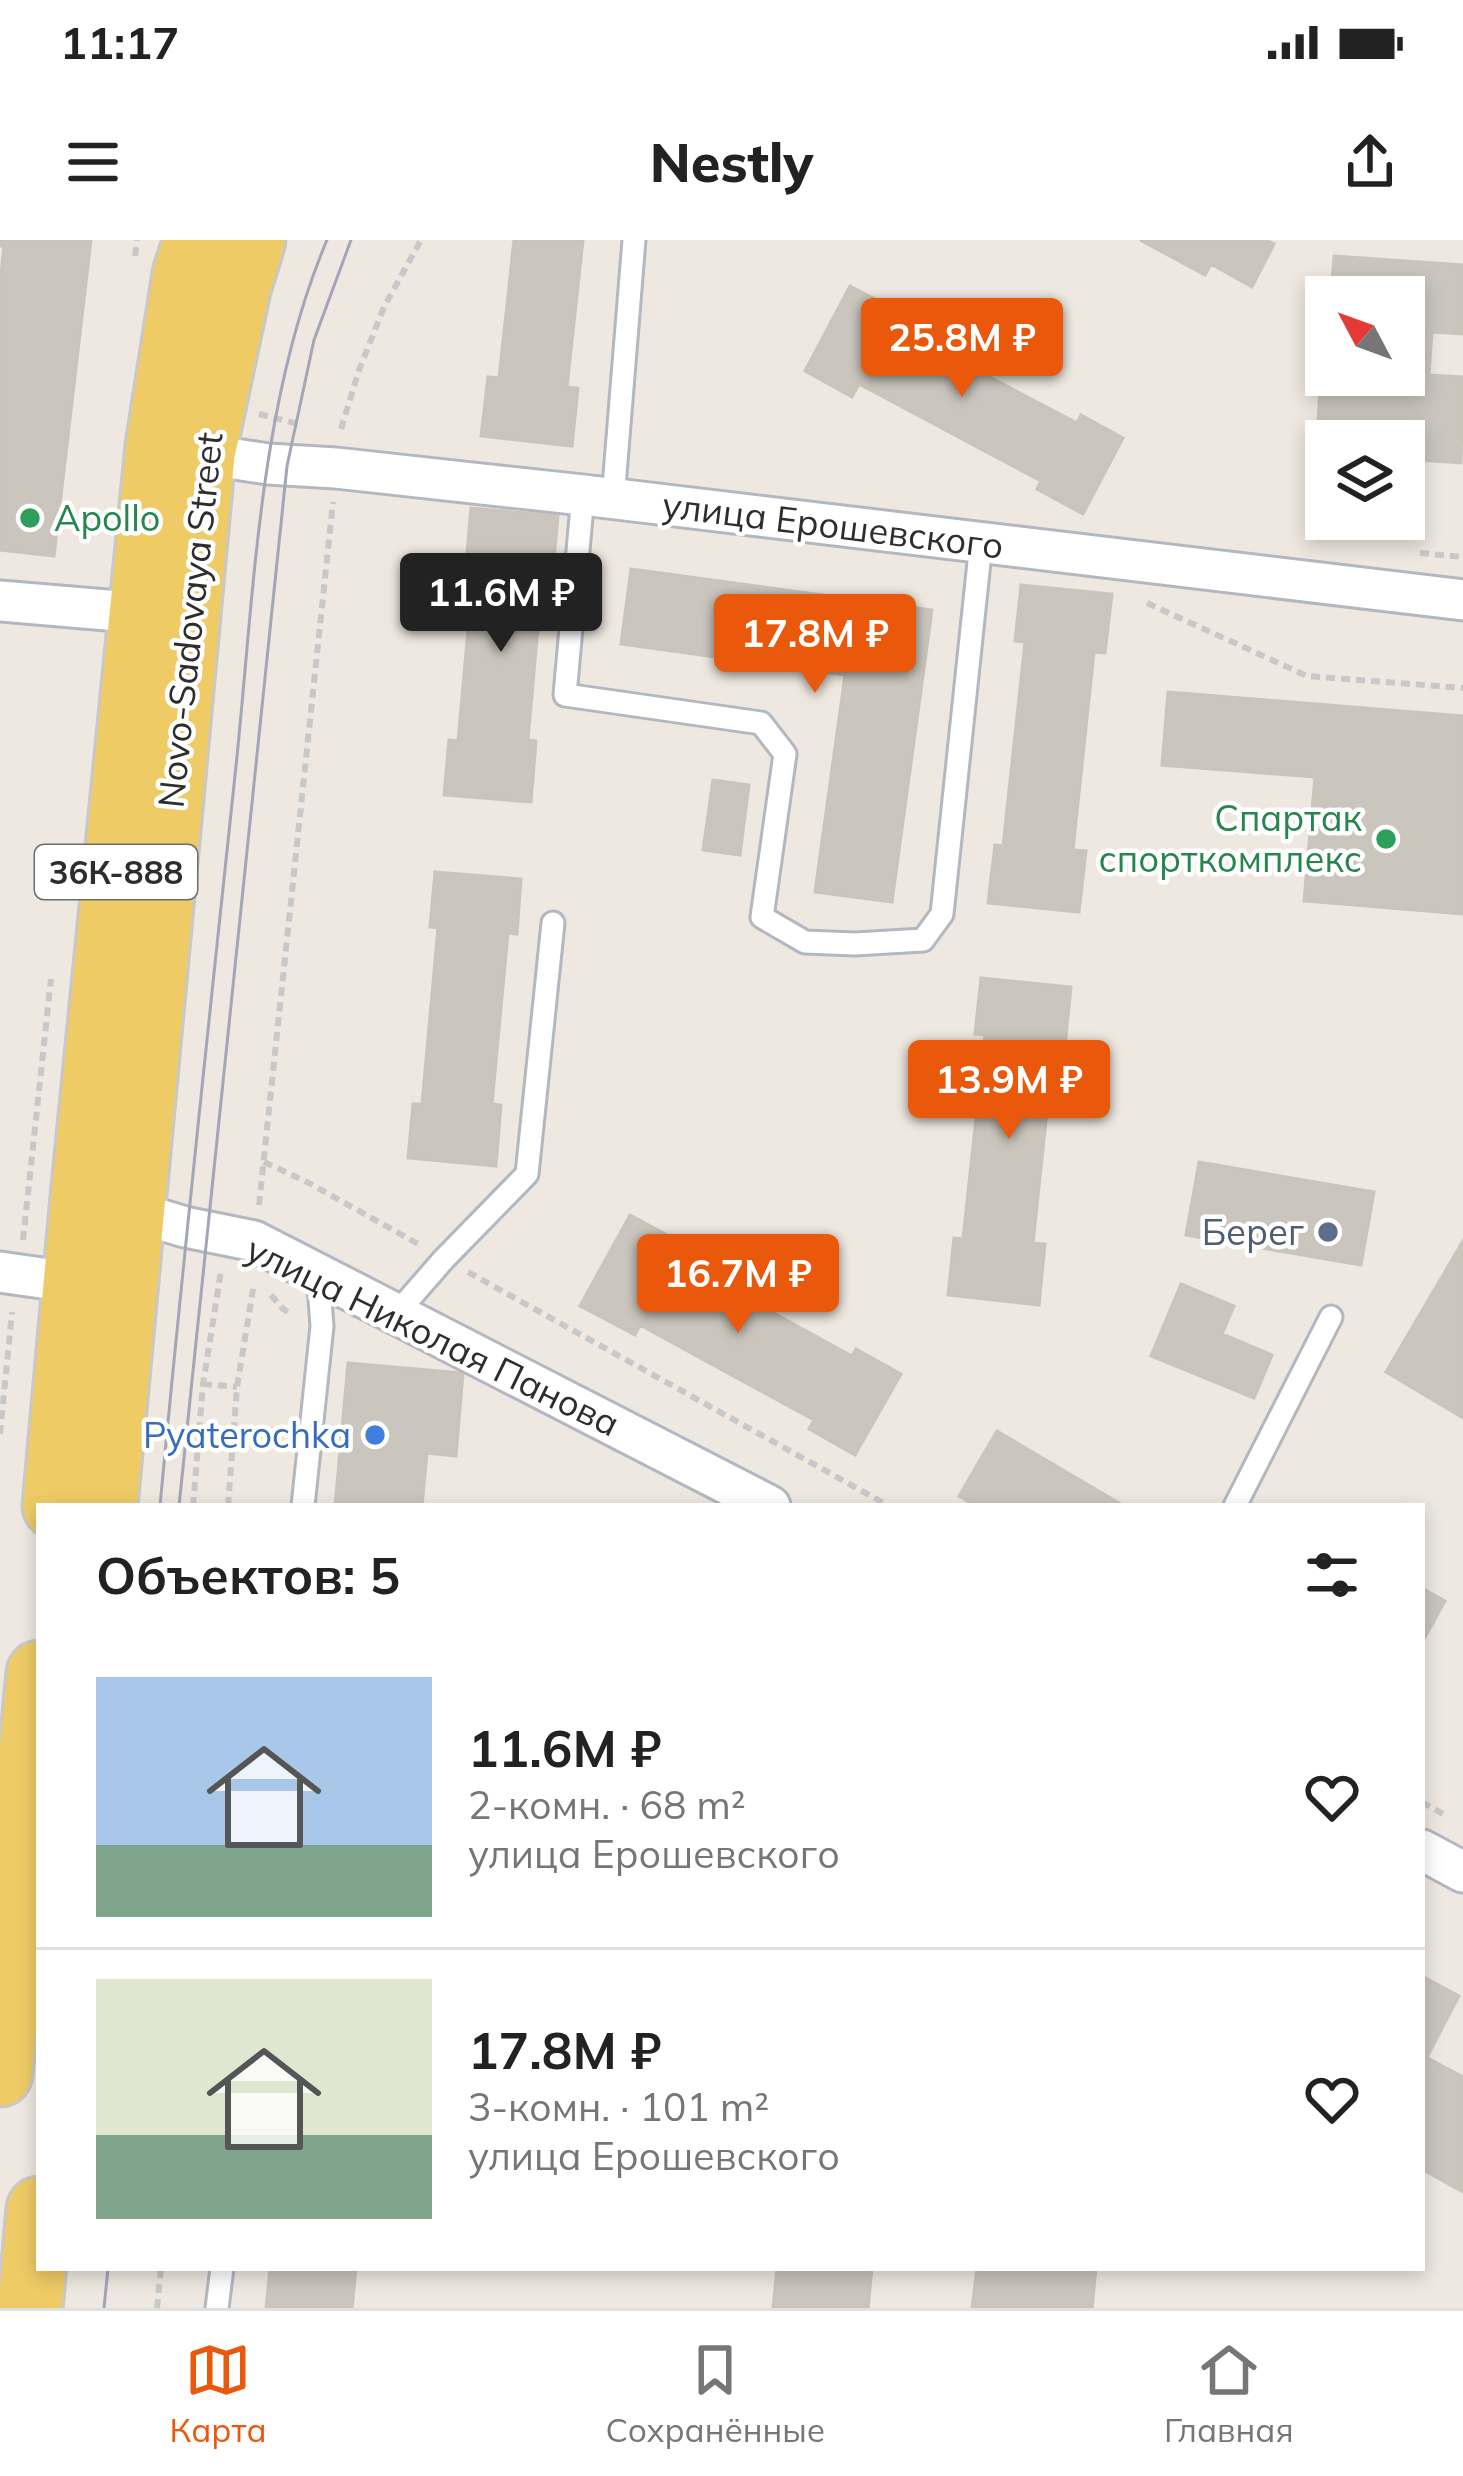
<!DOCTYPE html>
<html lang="ru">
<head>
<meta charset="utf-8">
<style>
	body { margin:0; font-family:Mulish,sans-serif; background:#f6f6f6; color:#222; height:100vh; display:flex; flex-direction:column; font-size:45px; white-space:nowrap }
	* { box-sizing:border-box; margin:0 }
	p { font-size:39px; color:#767676 }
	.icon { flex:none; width:66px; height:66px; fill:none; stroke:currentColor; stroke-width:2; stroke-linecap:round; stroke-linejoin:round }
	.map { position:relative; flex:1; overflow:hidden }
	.details { position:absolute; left:36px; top:1263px; width:1389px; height:768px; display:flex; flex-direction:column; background:#fff; border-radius:0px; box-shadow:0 6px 18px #0003 }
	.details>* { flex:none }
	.needle { width:78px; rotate:311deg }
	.tools { position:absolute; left:1305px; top:36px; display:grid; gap:24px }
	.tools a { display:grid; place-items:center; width:120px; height:120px; border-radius:0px; background:#fff; box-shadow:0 6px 18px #0003; font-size:60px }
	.price { position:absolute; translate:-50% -102px; padding:0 27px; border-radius:12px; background:#ea580c; color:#fff; font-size:39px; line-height:78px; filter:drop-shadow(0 3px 6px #0008) }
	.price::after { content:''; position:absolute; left:50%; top:72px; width:36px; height:27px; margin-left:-18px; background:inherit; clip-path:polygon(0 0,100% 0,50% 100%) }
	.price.on { background:#222; color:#fff }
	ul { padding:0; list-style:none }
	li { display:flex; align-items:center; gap:36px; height:300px; padding:0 60px }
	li+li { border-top:3px solid #e0e0e0 }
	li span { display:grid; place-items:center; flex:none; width:336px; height:240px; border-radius:0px; color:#555 }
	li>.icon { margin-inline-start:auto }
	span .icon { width:144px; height:144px; fill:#fffc; stroke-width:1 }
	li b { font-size:51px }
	h2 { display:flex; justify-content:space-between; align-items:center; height:144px; padding:0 60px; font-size:51px }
	.status { display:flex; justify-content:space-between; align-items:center; height:84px; padding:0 60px; background:#fff; direction:ltr }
	.status svg { height:33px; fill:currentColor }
	header { display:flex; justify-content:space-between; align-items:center; height:156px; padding:0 60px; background:#fff; font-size:54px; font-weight:800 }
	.tabs { display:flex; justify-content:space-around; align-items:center; height:168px; border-top:3px solid #e0e0e0; background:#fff; font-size:33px; color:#767676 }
	.tabs a { display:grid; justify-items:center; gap:6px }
	.tabs .on { color:#ea580c }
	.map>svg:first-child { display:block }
	.building { fill:#cac6be; stroke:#cac4ba; stroke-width:3 }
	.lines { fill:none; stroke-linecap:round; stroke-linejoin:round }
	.service-casing { stroke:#b3b7c0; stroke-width:27 }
	.minor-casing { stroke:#b3b7c0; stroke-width:45 }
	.primary-casing { stroke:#c8c8c8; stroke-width:69 }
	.path { stroke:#c8c8c8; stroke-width:6; stroke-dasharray:9 6; stroke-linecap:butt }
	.service { stroke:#fff; stroke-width:21 }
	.minor { stroke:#fff; stroke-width:39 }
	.primary { stroke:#eecb65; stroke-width:63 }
	.tram { stroke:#a3a6b7; stroke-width:3 }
	.leisure-dot { fill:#2e9e5b; stroke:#fff; stroke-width:4.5 }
	.service-dot { fill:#5c6f8a; stroke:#fff; stroke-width:4.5 }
	.shop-dot { fill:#3f7fe0; stroke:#fff; stroke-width:4.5 }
	.labels { text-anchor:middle; stroke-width:9; stroke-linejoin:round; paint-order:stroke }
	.shield { fill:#fff; stroke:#6c6c6c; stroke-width:3 }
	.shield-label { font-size:33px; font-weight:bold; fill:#2d2d2d }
	.leisure-label { font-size:36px; fill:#27864d; stroke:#fff; text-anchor:start }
	.street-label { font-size:36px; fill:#2d2d2d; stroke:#fff }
	.service-label { font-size:36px; fill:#4e5e75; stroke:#fff; text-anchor:end }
	.shop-label { font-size:36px; fill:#366cbe; stroke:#fff; text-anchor:end }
</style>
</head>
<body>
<div class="status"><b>11:17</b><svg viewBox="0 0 49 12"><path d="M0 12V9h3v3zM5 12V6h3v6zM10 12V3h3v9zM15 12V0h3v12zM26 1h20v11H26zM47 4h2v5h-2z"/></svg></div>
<header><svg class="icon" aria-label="menu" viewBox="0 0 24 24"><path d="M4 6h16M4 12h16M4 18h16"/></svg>Nestly<svg class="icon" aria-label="share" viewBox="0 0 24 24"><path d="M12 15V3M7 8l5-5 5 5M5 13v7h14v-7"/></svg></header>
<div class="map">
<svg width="1463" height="2068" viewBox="0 0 1463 2068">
	<rect width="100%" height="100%" fill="#eee8e0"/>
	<path class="building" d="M 0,0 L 91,0 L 54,316 L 0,310 L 0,42 L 4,6 L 0,6 Z
		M 514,0 L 583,0 L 567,147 L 578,148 L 572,206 L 481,196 L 488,137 L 499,138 Z
		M 1140,0 L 1266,0 L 1274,4 L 1252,47 L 1211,24 L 1205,35 Z
		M 1334,16 L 1463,25 L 1463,94 L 1432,92 L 1429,135 L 1463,137 L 1461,223 L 1404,219 L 1404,201 L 1326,201 L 1326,214 L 1316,214 L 1321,133 L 1404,135 L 1404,57 L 1331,57 Z
		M 850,46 L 902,73 L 895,87 L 1077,183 L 1081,175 L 1123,198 L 1083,274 L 1037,249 L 1041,241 L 859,144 L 852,157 L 805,131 Z
		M 471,268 L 558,276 L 553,330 L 543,330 L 528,500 L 536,501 L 531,562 L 444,555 L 449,500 L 458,501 L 474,324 L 466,323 Z
		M 631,329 L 932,370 L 892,662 L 815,652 L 845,435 L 621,404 Z
		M 1021,345 L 1112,354 L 1105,413 L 1094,412 L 1073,610 L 1086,611 L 1079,672 L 988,663 L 995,605 L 1003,606 L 1025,402 L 1015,401 Z
		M 1168,452 L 1463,476 L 1463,674 L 1304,661 L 1315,537 L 1162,525 Z
		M 713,540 L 749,545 L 740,615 L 703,610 Z
		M 435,632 L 521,639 L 517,694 L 508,693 L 492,864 L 501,865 L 496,926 L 408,918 L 413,864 L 422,864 L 438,688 L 430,687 Z
		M 981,738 L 1071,747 L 1065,806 L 1054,805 L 1033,1003 L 1045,1004 L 1039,1065 L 948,1055 L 954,998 L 963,999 L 985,795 L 975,794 Z
		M 1199,922 L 1374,952 L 1361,1025 L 1186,995 Z
		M 630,975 L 682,1003 L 673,1018 L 852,1116 L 856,1109 L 901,1134 L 855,1215 L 809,1189 L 814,1180 L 640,1085 L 635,1095 L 580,1066 Z
		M 1463,1001 L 1463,1178 L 1386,1132 Z
		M 1181,1044 L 1234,1066 L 1222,1094 L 1272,1115 L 1254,1158 L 1151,1116 Z
		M 348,1123 L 463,1133 L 456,1216 L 427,1213 L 422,1266 L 335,1266 Z
		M 997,1191 L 1124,1266 L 976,1266 L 959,1256 Z
		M 1422,1348 L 1445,1361 L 1424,1399 L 1422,1398 Z
		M 1422,1736 L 1459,1756 L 1428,1815 L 1422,1811 Z
		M 1422,1815 L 1463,1837 L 1463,1952 L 1422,1929 Z
		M 270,2028 L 356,2028 L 352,2068 L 266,2068 Z
		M 777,2028 L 872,2028 L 868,2068 L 773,2068 Z
		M 977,2028 L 1096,2028 L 1092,2068 L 972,2068 Z"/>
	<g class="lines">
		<g class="service-casing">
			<path id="service" d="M 583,255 L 565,455 L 761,483 L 785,514 L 762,677 L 805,702 L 855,704 L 923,700 L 942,674 L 981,303
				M 613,259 L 634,0
				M 396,1074 L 444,1019 L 527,934 L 553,683
				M 303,1266 L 322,1086 L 318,1033
				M 1235,1266 L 1331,1077
				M 217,2068 L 222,2028"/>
		</g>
		<g class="minor-casing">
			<path id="minor" d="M 203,214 L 268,224 L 336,228 L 583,255 L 1463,360
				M 0,361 L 142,373
				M 112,965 L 185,987 L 254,1001 L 770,1266
				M 0,1032 L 77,1043
				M 1422,1610 L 1463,1632"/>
		</g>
		<g class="primary-casing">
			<path id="primary" d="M 55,1266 L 83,957 L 158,206 L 185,34 L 196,0
				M 105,1266 L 203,214 L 238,49 L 253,0
				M 0,1834 L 39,1433
				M 30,2068 L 39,1969"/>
		</g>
		<path class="path" d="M 135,16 L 137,0
			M 259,174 L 298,184
			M 341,189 L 359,130 L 384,67 L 421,0
			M 1420,313 L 1463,317
			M 1147,363 L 1307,436 L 1463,448
			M 264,922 L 309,943 L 420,1005
			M 259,965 L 333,262
			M 23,1000 L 51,739
			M 468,1032 L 889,1266
			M 271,1055 L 283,1069 L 292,1074
			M 203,1144 L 237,1147
			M 0,1194 L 12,1072
			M 197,1206 L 232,1209
			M 193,1266 L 203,1144 L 221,1031
			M 228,1266 L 237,1147 L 254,1043
			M 1422,1562 L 1445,1575
			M 157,2068 L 161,2028"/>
		<use href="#service" class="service"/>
		<use href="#minor" class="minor"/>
		<use href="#primary" class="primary"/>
		<path class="tram" d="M 160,1266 C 183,1019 210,772 236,526 C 254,354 259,160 327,0
			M 179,1266 L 287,226 L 314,100 L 351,0
			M 104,2068 L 108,2028"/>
	</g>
	<g class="leisure-dot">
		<circle cx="30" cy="278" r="12"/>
		<circle cx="1386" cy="599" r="12"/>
	</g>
	<circle class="service-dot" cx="1328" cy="992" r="12"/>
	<circle class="shop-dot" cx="375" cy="1195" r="12"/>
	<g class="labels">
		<rect class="shield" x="35" y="605" width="162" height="54" rx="9"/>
		<g class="shield-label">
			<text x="116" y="644">36К-888</text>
		</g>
		<g class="leisure-label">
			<text x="54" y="291">Apollo</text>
			<text x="1362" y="591" text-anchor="end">Спартак<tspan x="1362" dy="41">спорткомплекс</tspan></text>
		</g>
		<g class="street-label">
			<text transform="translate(833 285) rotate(7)" y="13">улица Ерошевского</text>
			<text transform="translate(190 380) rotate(-84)" y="13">Novo-Sadovaya Street</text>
			<text transform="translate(433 1096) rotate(26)" y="13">улица Николая Панова</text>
		</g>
		<g class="service-label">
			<text x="1304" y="1005">Берег</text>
		</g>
		<g class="shop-label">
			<text x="351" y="1208">Pyaterochka</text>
		</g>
	</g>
</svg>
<div class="tools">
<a><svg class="needle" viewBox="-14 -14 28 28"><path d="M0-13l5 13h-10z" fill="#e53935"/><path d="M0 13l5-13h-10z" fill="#767676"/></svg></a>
<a><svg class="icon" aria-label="layers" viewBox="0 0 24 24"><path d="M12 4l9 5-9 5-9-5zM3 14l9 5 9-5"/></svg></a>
</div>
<b class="price" style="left:962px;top:160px">25.8M ₽</b>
<b class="price on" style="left:501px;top:415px">11.6M ₽</b>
<b class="price" style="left:815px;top:456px">17.8M ₽</b>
<b class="price" style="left:1009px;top:902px">13.9M ₽</b>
<b class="price" style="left:738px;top:1096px">16.7M ₽</b>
<section class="details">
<h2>Объектов: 5<svg class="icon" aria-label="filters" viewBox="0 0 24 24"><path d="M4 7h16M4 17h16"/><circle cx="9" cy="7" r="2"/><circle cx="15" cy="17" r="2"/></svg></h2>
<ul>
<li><span style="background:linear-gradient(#a9c7e8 70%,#7fa58c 0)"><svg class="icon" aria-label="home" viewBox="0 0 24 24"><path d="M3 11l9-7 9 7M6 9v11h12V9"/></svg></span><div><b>11.6M ₽</b><p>2-комн. · 68 m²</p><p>улица Ерошевского</p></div><svg class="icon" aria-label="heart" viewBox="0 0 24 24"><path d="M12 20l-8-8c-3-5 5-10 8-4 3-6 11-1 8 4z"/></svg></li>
<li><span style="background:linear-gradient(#dfe7d0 65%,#7fa58c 0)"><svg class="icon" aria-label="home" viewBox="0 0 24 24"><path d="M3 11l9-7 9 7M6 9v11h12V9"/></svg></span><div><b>17.8M ₽</b><p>3-комн. · 101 m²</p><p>улица Ерошевского</p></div><svg class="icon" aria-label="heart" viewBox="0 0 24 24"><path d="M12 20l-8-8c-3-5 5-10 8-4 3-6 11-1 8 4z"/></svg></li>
</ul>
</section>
</div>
<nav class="tabs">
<a class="on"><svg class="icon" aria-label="map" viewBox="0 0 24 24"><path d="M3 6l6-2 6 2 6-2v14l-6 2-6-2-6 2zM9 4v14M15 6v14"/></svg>Карта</a>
<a><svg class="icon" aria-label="saved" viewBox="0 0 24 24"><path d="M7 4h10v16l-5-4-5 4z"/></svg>Сохранённые</a>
<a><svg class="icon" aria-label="home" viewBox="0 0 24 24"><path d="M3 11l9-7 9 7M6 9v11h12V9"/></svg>Главная</a>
</nav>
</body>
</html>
